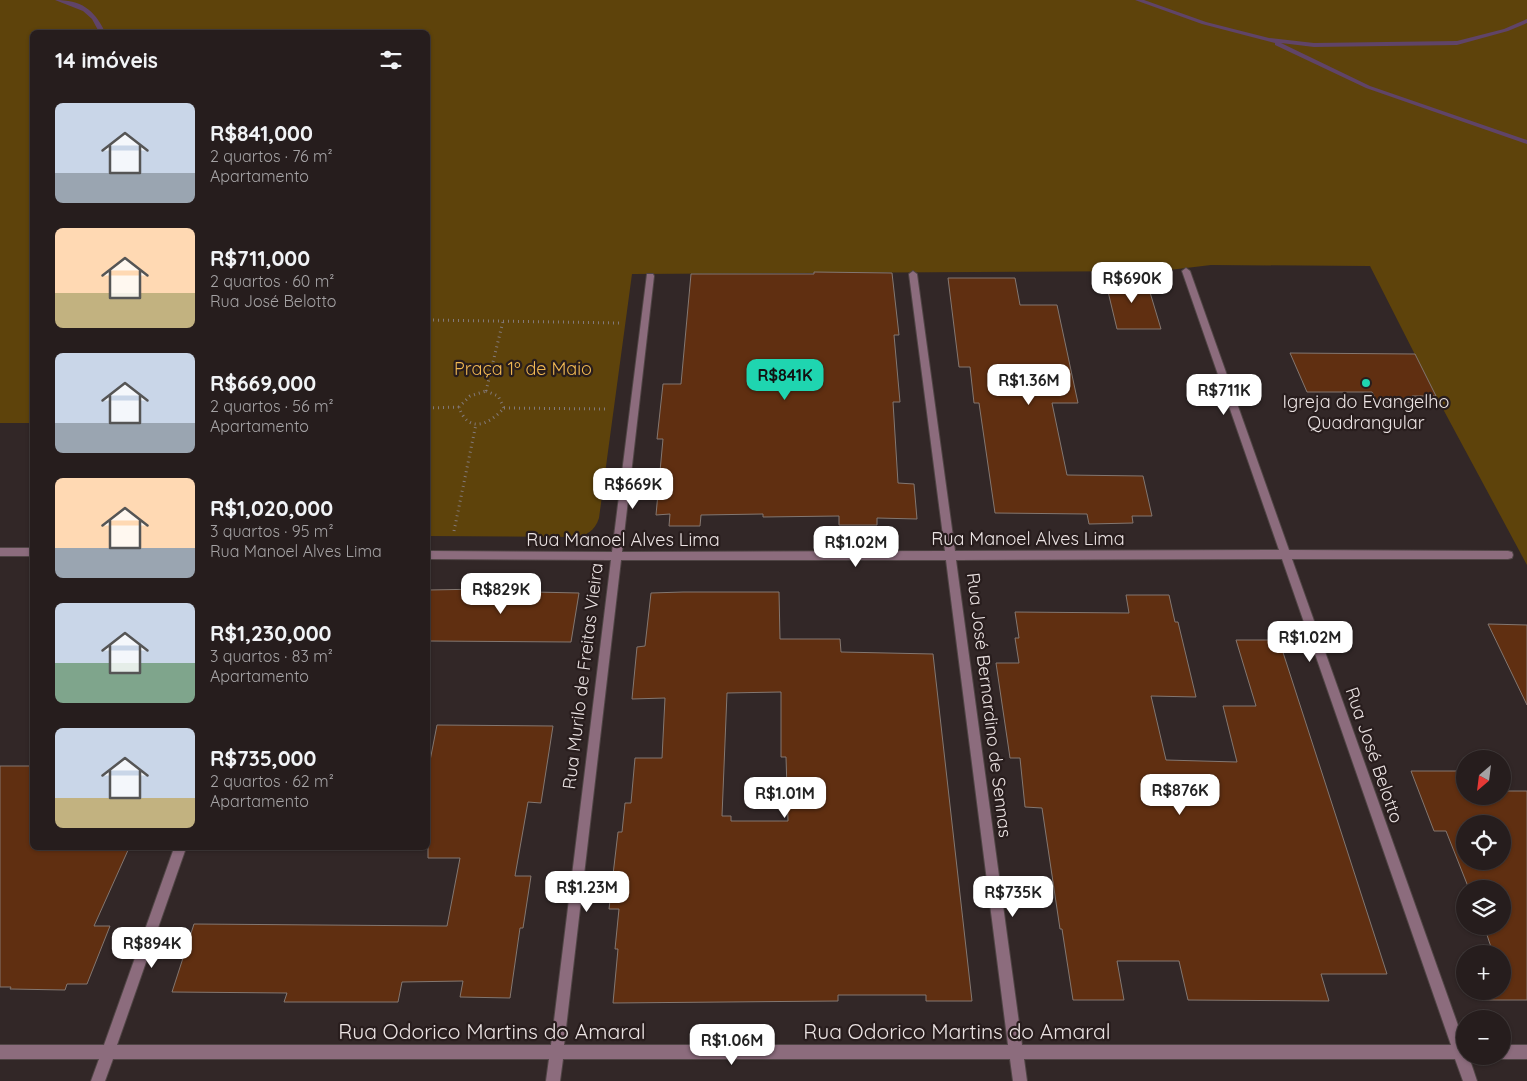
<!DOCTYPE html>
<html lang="pt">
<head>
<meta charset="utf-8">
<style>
	body { margin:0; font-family:Quicksand,sans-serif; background:#322a2a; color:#f1f3f6; height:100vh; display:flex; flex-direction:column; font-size:19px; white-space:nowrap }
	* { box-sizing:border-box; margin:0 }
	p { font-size:16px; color:#a4a2a4 }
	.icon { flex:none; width:28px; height:28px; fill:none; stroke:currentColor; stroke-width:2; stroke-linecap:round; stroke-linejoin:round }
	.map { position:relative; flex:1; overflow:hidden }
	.drawer { position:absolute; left:30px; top:30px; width:400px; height:820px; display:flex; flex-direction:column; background:#261d1d; border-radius:8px; box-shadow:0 1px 4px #0004,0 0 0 1px #423b3b }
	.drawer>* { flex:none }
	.needle { width:32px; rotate:208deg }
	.fabs { position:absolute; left:1456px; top:750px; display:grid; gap:10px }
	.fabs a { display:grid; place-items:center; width:55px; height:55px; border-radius:50%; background:#261d1d; box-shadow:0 1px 4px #0004,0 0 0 1px #423b3b; font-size:25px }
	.price { position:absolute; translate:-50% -42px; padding:0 11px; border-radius:10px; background:#fff; color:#222; font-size:16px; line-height:32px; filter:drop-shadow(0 1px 2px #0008) }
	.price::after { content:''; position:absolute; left:50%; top:30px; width:15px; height:11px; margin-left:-8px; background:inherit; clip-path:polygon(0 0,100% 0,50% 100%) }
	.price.on { background:#1fd5b0; color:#111 }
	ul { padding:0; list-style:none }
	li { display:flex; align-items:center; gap:15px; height:125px; padding:0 25px }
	li span { display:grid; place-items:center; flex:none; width:140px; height:100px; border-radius:8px; color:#555 }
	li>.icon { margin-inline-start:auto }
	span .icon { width:60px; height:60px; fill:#fffc; stroke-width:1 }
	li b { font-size:21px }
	h2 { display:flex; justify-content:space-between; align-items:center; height:60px; padding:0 25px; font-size:21px }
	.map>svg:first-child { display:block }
	.green { fill:#5e430b }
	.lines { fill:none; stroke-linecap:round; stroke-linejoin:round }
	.stream { fill:#604468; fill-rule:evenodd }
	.building { fill:#602f11; stroke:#837771; fill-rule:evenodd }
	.street-casing { stroke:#504545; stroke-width:2 }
	.path { stroke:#837979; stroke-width:3; stroke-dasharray:1 4; stroke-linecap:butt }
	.street { fill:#8c6c7d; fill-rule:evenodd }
	.poi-dot { fill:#1fd5b0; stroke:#281d1d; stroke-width:2 }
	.labels { text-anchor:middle; stroke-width:4.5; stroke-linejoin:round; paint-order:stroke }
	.park-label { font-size:18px; fill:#f0b853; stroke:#281d1d }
	.poi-label { font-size:18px; fill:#ebe3e3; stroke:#281d1d }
	.street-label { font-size:18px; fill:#ebe3e3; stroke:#281d1d }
	.near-street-label { font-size:21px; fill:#ebe3e3; stroke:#281d1d }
</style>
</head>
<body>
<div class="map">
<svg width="1527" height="1081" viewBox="0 0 1527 1081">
	<rect width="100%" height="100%" fill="#322727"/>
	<path class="green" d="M 0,0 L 1527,0 L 1527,565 L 1436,396 L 1370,266 L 1211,265 L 1161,271 L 632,274 L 599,518 C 595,531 586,536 574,537 L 428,536 L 428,32 L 32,32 L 32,423 L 0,423 Z"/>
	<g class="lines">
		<path class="stream" d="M 55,0 C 81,0 94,9 105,32 L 99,32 L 92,19 L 83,11 Z
			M 1135,0 L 1144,0 L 1206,22 L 1269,38 L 1314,43 L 1457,41 L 1504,29 L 1527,19 L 1527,23 L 1508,31 L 1457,45 L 1314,47 L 1281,43 L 1370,86 L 1527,140 L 1527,144 L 1366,88 L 1275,45 L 1275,43 L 1202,24 Z"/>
	</g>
	<path class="building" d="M 814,272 L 892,273 L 899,335 L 894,335 L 900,402 L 893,402 L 898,483 L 914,484 L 917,519 L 877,518 L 877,525 L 839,525 L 839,516 L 763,517 L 763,514 L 701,515 L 700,526 L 669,526 L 670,514 L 656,515 L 663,439 L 657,439 L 663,384 L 681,384 L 691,274 L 814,274 Z
		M 948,278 L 1015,278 L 1020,305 L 1057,305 L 1078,403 L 1052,403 L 1067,475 L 1143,476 L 1152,516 L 1132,516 L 1133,523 L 1089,524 L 1087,514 L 995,513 L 979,403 L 974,403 L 970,367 L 959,367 Z
		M 1105,279 L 1146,279 L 1161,329 L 1117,329 Z
		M 1290,353 L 1415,354 L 1436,396 L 1412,396 L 1415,402 L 1377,402 L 1372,392 L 1307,392 Z
		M 508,582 L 535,583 L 534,592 L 579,593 L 571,642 L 428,641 L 428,590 L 484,589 L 484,587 L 507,587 Z
		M 683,592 L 779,592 L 780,639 L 840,639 L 841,652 L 933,654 L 972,1001 L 926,1001 L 926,995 L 838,995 L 838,1001 L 613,1003 L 618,949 L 615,949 L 619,909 L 609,909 L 618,832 L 622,832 L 625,803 L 631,803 L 635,758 L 662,758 L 665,698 L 632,699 L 637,647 L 645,646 L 651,593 ZM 781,692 L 781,757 L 786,757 L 788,821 L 731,821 L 731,816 L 722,816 L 727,693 Z
		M 1126,595 L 1169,595 L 1175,622 L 1178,622 L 1196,697 L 1151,696 L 1166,760 L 1237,762 L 1223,706 L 1256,706 L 1236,640 L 1279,640 L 1387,974 L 1321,974 L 1329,1001 L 1188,1000 L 1179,961 L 1117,961 L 1124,1000 L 1073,1000 L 1062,929 L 1060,929 L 1042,808 L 1025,807 L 1020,758 L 1010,758 L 996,663 L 1019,663 L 1015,638 L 1019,638 L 1015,612 L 1129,613 Z
		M 1488,624 L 1527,625 L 1527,705 Z
		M 437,725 L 553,726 L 541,803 L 528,802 L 515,876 L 531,876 L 523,928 L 520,928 L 510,998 L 460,997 L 463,981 L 402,982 L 398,1002 L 284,1002 L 287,993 L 172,992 L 194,924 L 447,926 L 460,858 L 428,858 L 428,771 Z
		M 0,766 L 32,766 L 32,848 L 129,848 L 94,926 L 110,926 L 87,984 L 67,984 L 65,990 L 10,989 L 11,987 L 0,987 Z
		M 1411,771 L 1465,771 L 1465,796 L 1502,796 L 1502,791 L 1527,791 L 1527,1000 L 1482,1000 L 1479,991 L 1502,991 L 1502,954 L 1465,953 L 1493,953 L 1484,926 L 1502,926 L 1502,889 L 1469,889 L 1446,831 L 1434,831 ZM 1465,824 L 1502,824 L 1502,861 L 1465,861 Z"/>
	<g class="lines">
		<g class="street-casing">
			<path id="street" d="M 1186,268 L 1190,271 L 1289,550 L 1508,551 L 1512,552 L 1513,555 L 1512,558 L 1508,559 L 1292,559 L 1465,1045 L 1465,1056 L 1470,1056 L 1469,1057 L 1477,1081 L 1463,1081 L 1455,1059 L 1024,1059 L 1027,1081 L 1013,1081 L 1010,1059 L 563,1059 L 560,1081 L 546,1081 L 549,1059 L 113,1059 L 105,1081 L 91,1081 L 99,1059 L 0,1059 L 0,1045 L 104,1045 L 174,848 L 186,848 L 117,1045 L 551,1045 L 611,560 L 428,559 L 428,551 L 612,552 L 647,274 L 653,274 L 654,276 L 622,552 L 945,551 L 909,274 L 913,271 L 917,274 L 955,551 L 1279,550 L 1182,271 ZM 1282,559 L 1451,1045 L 1022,1045 L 956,560 ZM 621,560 L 946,560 L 1008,1045 L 564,1045 Z
				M 0,548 L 32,548 L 32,556 L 0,556 Z
				M 1502,1045 L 1527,1045 L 1527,1059 L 1502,1059 L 1497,1057 L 1502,1056 Z"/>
		</g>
		<path class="path" d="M 428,320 L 620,323
			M 486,391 L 498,396 L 504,408 C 489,425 468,434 459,407 L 470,396 Z
			M 486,391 L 503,321
			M 428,408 L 459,407
			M 504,408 L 607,409
			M 454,531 L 476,424"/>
		<use href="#street" class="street"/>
	</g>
	<circle class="poi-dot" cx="1366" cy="383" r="5"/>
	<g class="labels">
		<g class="park-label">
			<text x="523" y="375">Praça 1º de Maio</text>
		</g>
		<g class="poi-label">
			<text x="1366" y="408">Igreja do Evangelho<tspan x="1366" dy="21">Quadrangular</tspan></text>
		</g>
		<g class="street-label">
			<text x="1028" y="545">Rua Manoel Alves Lima</text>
			<text x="623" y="546">Rua Manoel Alves Lima</text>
			<text transform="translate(583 676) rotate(-83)" y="6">Rua Murilo de Freitas Vieira</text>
			<text transform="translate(989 705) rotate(83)" y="6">Rua José Bernardino de Sennas</text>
			<text transform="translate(1374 755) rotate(71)" y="6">Rua José Belotto</text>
		</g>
		<g class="near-street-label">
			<text x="492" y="1039">Rua Odorico Martins do Amaral</text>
			<text x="957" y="1039">Rua Odorico Martins do Amaral</text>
		</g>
	</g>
</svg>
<div class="fabs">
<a><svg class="needle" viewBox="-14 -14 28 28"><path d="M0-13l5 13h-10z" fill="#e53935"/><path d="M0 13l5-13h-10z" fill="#a4a2a4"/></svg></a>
<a><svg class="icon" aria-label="locate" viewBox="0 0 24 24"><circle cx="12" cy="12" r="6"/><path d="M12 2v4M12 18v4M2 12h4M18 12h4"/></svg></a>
<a><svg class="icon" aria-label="layers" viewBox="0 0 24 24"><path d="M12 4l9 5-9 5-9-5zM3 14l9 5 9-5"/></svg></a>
<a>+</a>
<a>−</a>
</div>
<b class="price" style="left:1132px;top:304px">R$690K</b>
<b class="price on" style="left:785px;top:401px">R$841K</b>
<b class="price" style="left:1029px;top:406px">R$1.36M</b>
<b class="price" style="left:1224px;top:416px">R$711K</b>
<b class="price" style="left:633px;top:510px">R$669K</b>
<b class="price" style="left:856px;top:568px">R$1.02M</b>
<b class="price" style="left:501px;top:615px">R$829K</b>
<b class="price" style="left:1310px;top:663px">R$1.02M</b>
<b class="price" style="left:1180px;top:816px">R$876K</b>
<b class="price" style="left:785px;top:819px">R$1.01M</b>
<b class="price" style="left:587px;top:913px">R$1.23M</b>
<b class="price" style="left:1013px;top:918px">R$735K</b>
<b class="price" style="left:152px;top:969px">R$894K</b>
<b class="price" style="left:732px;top:1066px">R$1.06M</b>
<section class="drawer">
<h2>14 imóveis<svg class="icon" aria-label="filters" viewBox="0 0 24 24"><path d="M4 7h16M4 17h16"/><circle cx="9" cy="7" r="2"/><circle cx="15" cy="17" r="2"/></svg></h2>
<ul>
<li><span style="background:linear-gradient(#c9d6e8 70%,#9aa5b1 0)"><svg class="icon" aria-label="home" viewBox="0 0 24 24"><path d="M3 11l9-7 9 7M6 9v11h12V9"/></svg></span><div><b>R$841,000</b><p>2 quartos · 76 m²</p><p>Apartamento</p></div></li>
<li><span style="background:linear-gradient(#ffd9b3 65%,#c2b280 0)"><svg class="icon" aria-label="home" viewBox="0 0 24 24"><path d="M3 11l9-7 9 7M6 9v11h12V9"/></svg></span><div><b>R$711,000</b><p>2 quartos · 60 m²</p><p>Rua José Belotto</p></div></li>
<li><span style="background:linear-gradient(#c9d6e8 70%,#9aa5b1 0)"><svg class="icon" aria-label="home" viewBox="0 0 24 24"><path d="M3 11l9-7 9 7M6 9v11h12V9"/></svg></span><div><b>R$669,000</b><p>2 quartos · 56 m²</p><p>Apartamento</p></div></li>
<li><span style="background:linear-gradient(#ffd9b3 70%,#9aa5b1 0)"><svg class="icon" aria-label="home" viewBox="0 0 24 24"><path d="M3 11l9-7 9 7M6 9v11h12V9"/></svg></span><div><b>R$1,020,000</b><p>3 quartos · 95 m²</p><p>Rua Manoel Alves Lima</p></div></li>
<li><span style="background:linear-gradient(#c9d6e8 60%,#7fa58c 0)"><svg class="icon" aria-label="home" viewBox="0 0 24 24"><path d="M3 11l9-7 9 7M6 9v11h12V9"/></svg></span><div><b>R$1,230,000</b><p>3 quartos · 83 m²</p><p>Apartamento</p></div></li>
<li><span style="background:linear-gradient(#c9d6e8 70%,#c2b280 0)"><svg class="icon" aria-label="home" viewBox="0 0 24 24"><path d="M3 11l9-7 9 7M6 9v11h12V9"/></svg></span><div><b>R$735,000</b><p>2 quartos · 62 m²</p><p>Apartamento</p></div></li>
</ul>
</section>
</div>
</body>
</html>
